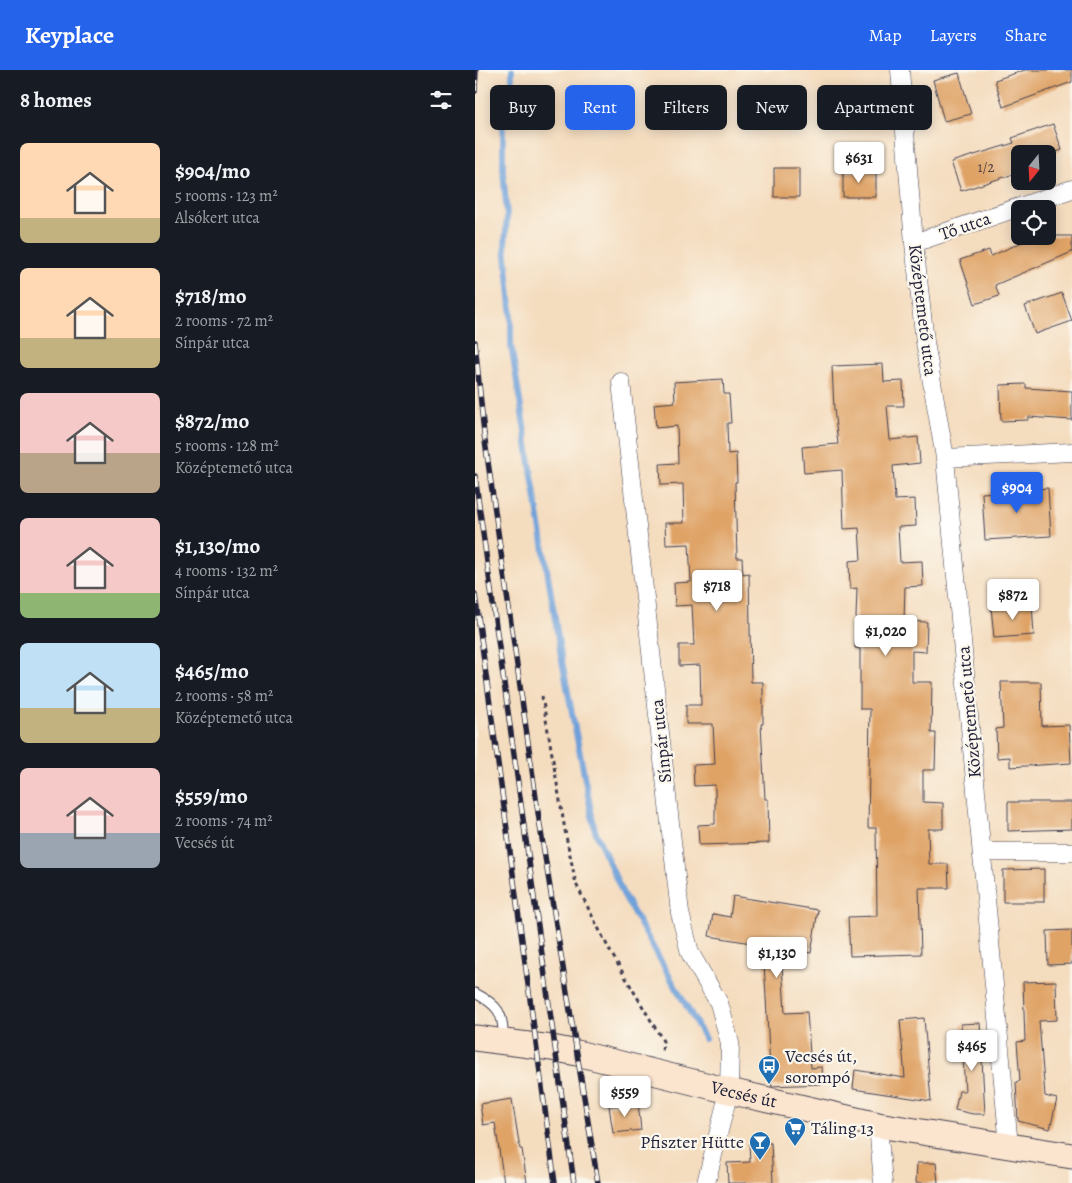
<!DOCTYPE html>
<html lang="en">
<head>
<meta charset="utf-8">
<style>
	body { margin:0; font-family:Alegreya,serif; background:#242831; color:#f1f3f6; height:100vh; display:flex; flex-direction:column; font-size:19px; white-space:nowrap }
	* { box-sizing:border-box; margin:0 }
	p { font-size:16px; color:#9ea1a6 }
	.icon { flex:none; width:28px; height:28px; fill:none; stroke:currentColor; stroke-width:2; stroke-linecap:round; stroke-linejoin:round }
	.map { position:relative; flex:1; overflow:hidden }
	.drawer { display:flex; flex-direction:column; background:#171b24; width:475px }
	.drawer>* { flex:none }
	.top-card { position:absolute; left:15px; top:15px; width:475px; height:45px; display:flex; gap:10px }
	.needle { width:32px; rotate:198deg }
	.buttons { position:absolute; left:536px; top:75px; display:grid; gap:10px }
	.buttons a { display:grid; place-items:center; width:45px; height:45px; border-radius:8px; background:#171b24; box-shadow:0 2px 12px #0003; font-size:25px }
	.price { position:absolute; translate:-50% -42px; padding:0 11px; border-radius:5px; background:#fff; color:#222; font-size:16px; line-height:32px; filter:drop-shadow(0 1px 2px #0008) }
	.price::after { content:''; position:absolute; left:50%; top:30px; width:15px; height:11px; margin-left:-8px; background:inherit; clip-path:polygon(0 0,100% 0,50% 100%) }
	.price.selected { background:#2563eb; color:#fff }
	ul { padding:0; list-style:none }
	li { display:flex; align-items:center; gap:15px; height:125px; padding:0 20px }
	li span { display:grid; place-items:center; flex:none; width:140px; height:100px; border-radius:8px; color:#555 }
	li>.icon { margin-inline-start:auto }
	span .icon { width:60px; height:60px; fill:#fffc; stroke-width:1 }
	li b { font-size:21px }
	h2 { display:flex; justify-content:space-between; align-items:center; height:60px; padding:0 20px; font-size:21px }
	.chip { padding:0 18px; border-radius:8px; background:#171b24; box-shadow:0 2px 12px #0003; font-size:18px; line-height:45px }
	.chip.selected { background:#2563eb; color:#fff }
	header { display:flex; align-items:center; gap:30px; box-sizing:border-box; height:70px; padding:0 25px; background:#2563eb; color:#fff }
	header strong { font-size:24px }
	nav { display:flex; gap:28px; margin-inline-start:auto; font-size:18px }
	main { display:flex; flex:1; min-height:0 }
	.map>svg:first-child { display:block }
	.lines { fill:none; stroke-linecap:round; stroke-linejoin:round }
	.stream { stroke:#6ea0d9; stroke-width:6 }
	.building { fill:#dfa366 }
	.lane-casing { stroke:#423e4f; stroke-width:11 }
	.street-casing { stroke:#423e4f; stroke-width:19 }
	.secondary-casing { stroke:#423e4f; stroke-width:27 }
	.path { stroke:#423e4f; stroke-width:3; stroke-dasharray:4 4; stroke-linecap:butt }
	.lane { stroke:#fff; stroke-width:9 }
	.street { stroke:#fff; stroke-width:18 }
	.secondary { stroke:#fbe5cf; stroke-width:25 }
	.rail-casing { stroke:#22223b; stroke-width:5.5 }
	.rail { stroke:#fbf7ec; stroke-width:4; stroke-dasharray:11; stroke-linecap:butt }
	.labels { text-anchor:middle; stroke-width:4.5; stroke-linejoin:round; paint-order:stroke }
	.number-label { font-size:15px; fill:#514246 }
	.street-label { font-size:18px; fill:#22223b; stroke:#fbf7ec }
	.poi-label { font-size:18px; fill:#22223b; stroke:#fbf7ec; text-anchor:start }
</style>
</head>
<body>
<header>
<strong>Keyplace</strong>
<nav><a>Map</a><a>Layers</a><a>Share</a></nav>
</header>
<main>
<section class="drawer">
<h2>8 homes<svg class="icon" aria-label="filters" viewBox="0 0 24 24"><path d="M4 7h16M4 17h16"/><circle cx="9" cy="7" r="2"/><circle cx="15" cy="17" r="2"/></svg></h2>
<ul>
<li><span style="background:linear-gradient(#ffd9b3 75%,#c2b280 0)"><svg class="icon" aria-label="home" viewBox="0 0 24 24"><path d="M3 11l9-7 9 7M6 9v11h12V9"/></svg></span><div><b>$904/mo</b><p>5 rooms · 123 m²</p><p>Alsókert utca</p></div></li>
<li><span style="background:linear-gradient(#ffd9b3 70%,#c2b280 0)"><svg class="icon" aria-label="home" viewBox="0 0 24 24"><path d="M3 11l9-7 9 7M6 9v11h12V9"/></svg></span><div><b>$718/mo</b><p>2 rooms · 72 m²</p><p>Sínpár utca</p></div></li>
<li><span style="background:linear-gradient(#f6c9c9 60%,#b9a48a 0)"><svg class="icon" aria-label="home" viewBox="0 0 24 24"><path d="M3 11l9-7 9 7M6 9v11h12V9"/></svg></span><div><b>$872/mo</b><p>5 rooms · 128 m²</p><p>Középtemető utca</p></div></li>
<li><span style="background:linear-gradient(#f6c9c9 75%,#8fb573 0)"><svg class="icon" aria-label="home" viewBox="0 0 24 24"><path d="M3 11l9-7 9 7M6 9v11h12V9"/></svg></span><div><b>$1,130/mo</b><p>4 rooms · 132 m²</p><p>Sínpár utca</p></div></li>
<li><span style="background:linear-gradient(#bfe0f5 65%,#c2b280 0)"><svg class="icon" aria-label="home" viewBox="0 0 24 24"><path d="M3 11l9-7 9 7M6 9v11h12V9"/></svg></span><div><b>$465/mo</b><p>2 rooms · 58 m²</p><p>Középtemető utca</p></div></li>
<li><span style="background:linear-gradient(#f6c9c9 65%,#9aa5b1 0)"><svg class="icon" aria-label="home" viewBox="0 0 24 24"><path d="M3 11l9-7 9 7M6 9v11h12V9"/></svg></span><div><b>$559/mo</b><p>2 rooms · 74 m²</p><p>Vecsés út</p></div></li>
</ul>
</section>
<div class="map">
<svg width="597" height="1113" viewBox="0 0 597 1113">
	<rect width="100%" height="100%" fill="#fbf7ec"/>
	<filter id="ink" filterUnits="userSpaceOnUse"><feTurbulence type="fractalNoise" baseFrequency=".02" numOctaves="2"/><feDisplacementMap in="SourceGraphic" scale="10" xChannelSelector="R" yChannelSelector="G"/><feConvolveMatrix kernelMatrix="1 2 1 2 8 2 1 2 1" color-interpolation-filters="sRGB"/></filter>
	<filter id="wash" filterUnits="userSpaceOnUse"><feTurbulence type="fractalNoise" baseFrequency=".0096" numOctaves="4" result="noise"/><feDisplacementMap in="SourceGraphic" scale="20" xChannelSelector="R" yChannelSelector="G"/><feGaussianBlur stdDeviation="1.12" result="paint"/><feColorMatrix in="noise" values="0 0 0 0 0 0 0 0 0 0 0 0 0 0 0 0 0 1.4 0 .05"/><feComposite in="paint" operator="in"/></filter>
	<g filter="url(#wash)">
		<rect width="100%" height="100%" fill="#f4dcbe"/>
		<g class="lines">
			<path class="stream" d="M 37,0 L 37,17 L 28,54 L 28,101 L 32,146 L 30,175 L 36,238 L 36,275 L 86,586 L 120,761 L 148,824 L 230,969"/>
		</g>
		<g id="blocks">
			<path class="building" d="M 550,0 L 597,0 L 597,12 L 528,37 L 520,10 Z
				M 484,3 L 496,44 L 469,51 L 458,10 Z
				M 287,26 L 313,26 L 314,56 L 287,56 Z
				M 350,26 L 386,26 L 387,50 L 350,50 Z
				M 578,54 L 587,80 L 572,85 L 572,84 L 545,84 L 545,102 L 486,121 L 476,92 L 539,73 L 537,68 Z
				M 299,98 L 324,98 L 324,127 L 299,127 Z
				M 368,102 L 401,102 L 401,127 L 368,127 Z
				M 561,166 L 597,166 L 597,182 L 520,215 L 524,226 L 500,234 L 485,190 L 514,180 L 516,186 Z
				M 587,223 L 597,251 L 560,264 L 550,236 Z
				M 408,294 L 409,312 L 428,311 L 429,336 L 412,336 L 415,370 L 443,367 L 445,393 L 418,396 L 420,430 L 440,429 L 441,456 L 423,457 L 425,492 L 447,491 L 448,516 L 430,517 L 429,551 L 452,552 L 451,582 L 437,581 L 437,612 L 457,612 L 456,663 L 461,663 L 460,700 L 448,700 L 448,732 L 468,733 L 468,759 L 453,759 L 454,794 L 473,794 L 474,818 L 444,818 L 446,884 L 375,886 L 373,847 L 402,846 L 401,758 L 393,758 L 395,639 L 385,639 L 385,579 L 380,578 L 382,518 L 375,519 L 374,491 L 386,490 L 384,458 L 369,459 L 367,400 L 329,403 L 327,377 L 363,374 L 359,339 L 357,296 Z
				M 248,309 L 249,324 L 254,324 L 256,353 L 252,353 L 253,384 L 261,383 L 262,412 L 260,412 L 262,488 L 267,488 L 268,504 L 274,503 L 276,612 L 288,612 L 288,654 L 286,654 L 290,729 L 293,729 L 294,773 L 224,775 L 223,755 L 240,754 L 240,715 L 219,716 L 218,695 L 240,694 L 238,654 L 211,654 L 211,635 L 226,635 L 225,595 L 204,596 L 204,575 L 219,575 L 217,535 L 200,536 L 199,513 L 216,512 L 214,474 L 191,475 L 190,453 L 209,453 L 208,414 L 186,415 L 185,394 L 203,393 L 202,356 L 181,358 L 179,334 L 200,332 L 199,312 Z
				M 551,314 L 551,318 L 597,321 L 597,350 L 553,347 L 553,350 L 526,351 L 525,315 Z
				M 573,418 L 576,466 L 510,470 L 507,423 Z
				M 557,534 L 559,565 L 519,568 L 516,537 Z
				M 526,612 L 566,612 L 567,656 L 594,655 L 596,693 L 535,697 L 535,687 L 522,688 L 521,659 L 528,658 Z
				M 533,732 L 597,732 L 597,759 L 533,761 Z
				M 569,799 L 569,832 L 528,832 L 528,800 Z
				M 258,826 L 343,840 L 336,883 L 306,878 L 310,943 L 332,942 L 336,998 L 347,997 L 348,1014 L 296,1016 L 288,875 L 234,866 L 238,844 L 255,847 Z
				M 597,860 L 597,894 L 573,895 L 572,861 Z
				M 581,911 L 582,950 L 564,951 L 570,1026 L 582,1029 L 575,1059 L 543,1051 L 541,1012 L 545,1011 L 542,972 L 550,971 L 548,912 Z
				M 449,948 L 456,1031 L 378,1019 L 380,1000 L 430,1008 L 425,950 Z
				M 505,953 L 510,1044 L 498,1044 L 480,1040 L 484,1021 L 490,1021 L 486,954 Z
				M 37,1029 L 45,1079 L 47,1079 L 52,1113 L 29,1113 L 20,1053 L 8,1055 L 5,1034 Z
				M 163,1032 L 166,1060 L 138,1063 L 134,1036 Z
				M 274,1073 L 296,1073 L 298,1113 L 253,1113 L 252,1093 L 275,1092 Z
				M 442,1093 L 461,1093 L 463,1113 L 441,1113 Z"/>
		</g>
	</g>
	<g filter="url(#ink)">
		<use href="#blocks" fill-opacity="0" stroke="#423e4f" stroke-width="1"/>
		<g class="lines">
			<g class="lane-casing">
				<path id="lane" d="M 0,923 C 23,935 29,943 28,969"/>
			</g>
			<g class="street-casing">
				<path id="street" d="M 425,0 L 439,173 L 450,272 L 470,388 L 534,1076
					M 439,173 L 597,119
					M 146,312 L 205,843 L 215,883 L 244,933 L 255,973 L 254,1021 L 231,1113
					M 470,388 L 597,382
					M 507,782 L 597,782
					M 403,1055 L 408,1113"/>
			</g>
			<g class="secondary-casing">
				<g id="secondary">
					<path id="s1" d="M 0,968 L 77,978 L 102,983 L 254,1021 L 403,1055 L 597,1086"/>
				</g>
			</g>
			<path class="path" d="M 67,626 L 91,766 L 101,814 L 135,881 L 188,971 L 187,982"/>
			<use href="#lane" class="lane"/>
			<use href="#street" class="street"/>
			<use href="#secondary" class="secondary"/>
			<g class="rail-casing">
				<path id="rail" d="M 0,21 L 1,0
					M 0,272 L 9,364 L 65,756 L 123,1113
					M 0,406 L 99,1113
					M 0,524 L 80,1113"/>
			</g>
			<use href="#rail" class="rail"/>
		</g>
	</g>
	<defs>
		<g id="bus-pin" transform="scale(1.125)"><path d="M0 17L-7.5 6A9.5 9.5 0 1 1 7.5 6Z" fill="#1f6fb2" stroke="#fbf7ec"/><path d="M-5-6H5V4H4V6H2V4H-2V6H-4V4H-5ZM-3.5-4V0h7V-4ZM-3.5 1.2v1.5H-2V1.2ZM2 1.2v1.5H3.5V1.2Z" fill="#fff"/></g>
		<g id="supermarket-pin" transform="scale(1.125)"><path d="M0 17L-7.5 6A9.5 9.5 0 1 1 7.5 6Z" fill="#1f6fb2" stroke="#fbf7ec"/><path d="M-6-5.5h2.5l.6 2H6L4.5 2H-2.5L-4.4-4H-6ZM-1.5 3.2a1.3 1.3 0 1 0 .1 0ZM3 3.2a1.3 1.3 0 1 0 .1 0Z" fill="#fff"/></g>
		<g id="bar-pin" transform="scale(1.125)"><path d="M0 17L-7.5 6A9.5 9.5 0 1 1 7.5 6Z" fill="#1f6fb2" stroke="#fbf7ec"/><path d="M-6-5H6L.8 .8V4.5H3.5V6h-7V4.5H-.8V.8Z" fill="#fff"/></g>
	</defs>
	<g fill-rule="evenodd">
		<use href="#bus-pin" x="294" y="996"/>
		<use href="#supermarket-pin" x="320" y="1058"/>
		<use href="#bar-pin" x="285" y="1072"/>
	</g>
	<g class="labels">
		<g class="number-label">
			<text x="511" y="102">1/2</text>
		</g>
		<g class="street-label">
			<text transform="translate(490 156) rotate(-19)" y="6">Tő utca</text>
			<text transform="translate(448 240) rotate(83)" y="6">Középtemető utca</text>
			<text transform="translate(494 642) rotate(-95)" y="6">Középtemető utca</text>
			<text transform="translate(186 671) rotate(-96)" y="6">Sínpár utca</text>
			<text dy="6" stroke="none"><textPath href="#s1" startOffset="275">Vecsés út</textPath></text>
		</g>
		<g class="poi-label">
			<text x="310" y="992">Vecsés út,<tspan x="310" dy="21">sorompó</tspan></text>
			<text x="336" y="1064">Táling 13</text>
			<text x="269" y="1078" text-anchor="end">Pfiszter Hütte</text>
		</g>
	</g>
</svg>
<div class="buttons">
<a><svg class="needle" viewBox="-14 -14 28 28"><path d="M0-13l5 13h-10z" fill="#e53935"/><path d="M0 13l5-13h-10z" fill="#9ea1a6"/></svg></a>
<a><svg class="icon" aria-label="locate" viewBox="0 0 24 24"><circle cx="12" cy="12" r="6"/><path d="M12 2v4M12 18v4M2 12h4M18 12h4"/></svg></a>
</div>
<b class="price" style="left:384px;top:114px">$631</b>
<b class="price selected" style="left:542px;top:444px">$904</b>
<b class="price" style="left:242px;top:542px">$718</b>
<b class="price" style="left:538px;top:551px">$872</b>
<b class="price" style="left:411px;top:587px">$1,020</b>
<b class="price" style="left:302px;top:909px">$1,130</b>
<b class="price" style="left:497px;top:1002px">$465</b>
<b class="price" style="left:150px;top:1048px">$559</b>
<div class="top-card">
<a class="chip">Buy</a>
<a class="chip selected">Rent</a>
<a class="chip">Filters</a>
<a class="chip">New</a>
<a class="chip">Apartment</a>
</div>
</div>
</main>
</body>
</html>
